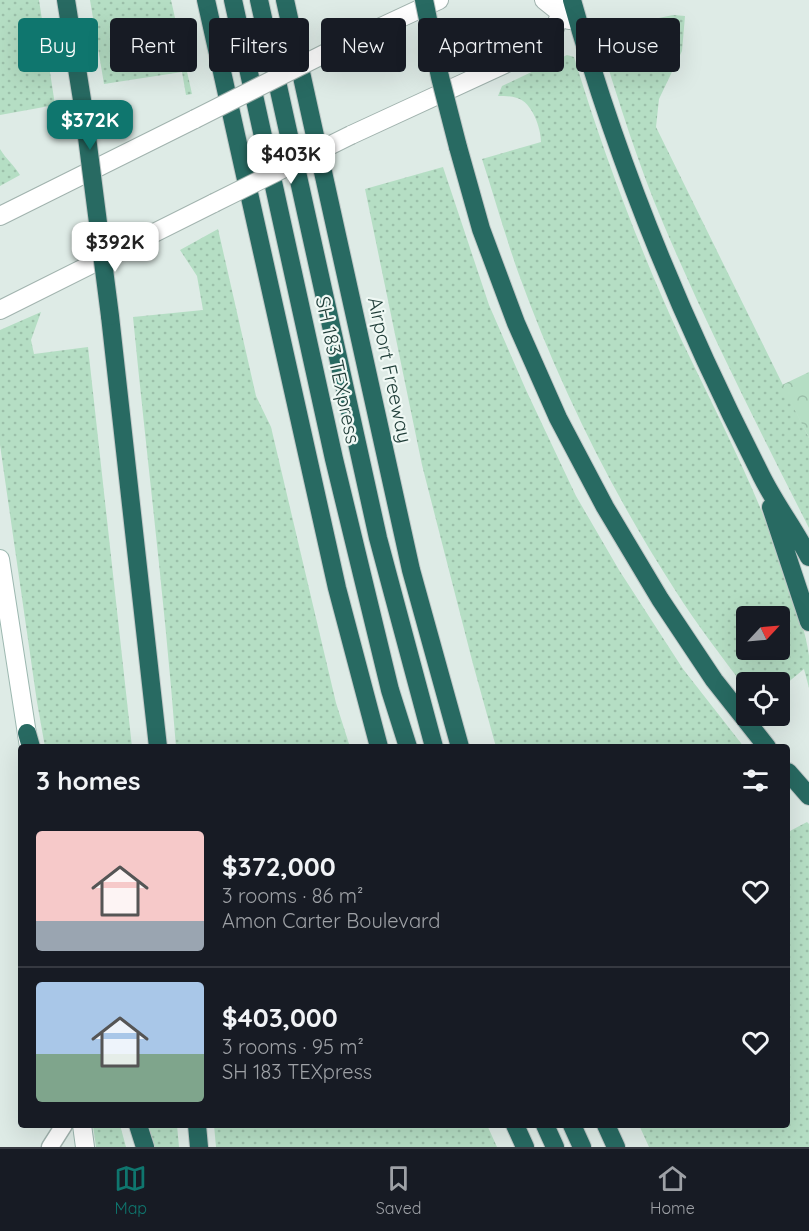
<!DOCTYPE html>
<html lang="en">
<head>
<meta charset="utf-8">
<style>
	body { margin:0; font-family:Quicksand,sans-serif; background:#242831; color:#f1f3f6; height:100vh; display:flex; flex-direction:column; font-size:22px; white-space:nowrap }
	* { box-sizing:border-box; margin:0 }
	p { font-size:20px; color:#9ea1a6 }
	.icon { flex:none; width:33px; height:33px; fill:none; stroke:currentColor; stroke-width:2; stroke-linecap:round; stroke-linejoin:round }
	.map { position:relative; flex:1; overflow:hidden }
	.side { position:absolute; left:18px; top:744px; width:772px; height:384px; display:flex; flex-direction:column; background:#171b24; border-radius:6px; box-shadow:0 6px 24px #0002 }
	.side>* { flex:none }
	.hud { position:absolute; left:18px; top:18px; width:774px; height:54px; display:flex; gap:12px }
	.needle { width:39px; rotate:64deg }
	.buttons { position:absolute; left:736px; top:606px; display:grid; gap:12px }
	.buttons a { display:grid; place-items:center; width:54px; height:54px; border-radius:6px; background:#171b24; box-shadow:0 6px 24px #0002; font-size:30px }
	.price { position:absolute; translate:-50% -51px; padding:0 14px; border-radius:12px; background:#fff; color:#222; font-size:20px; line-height:39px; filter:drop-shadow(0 2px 3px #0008) }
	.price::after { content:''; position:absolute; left:50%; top:36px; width:18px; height:14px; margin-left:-9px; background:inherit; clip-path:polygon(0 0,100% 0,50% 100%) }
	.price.on { background:#0f766e; color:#fff }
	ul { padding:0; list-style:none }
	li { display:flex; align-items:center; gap:18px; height:150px; padding:0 18px }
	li+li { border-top:2px solid #363941 }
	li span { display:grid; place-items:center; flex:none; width:168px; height:120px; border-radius:6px; color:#555 }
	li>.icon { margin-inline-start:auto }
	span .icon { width:72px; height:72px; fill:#fffc; stroke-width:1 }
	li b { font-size:26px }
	h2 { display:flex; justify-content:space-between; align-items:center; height:72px; padding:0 18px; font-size:26px }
	.chip { padding:0 21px; border-radius:6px; background:#171b24; box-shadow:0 6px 24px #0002; font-size:21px; line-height:54px }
	.chip.on { background:#0f766e; color:#fff }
	.tabs { display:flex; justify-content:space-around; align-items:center; height:84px; border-top:2px solid #363941; background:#171b24; font-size:16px; color:#9ea1a6 }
	.tabs a { display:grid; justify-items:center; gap:3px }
	.tabs .on { color:#0f766e }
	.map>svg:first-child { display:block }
	.grass { fill:url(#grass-dots); fill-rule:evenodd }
	.forest { fill:url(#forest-crowns) }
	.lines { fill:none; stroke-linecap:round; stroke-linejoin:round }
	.minor-casing { stroke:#a1b3ae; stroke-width:19 }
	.tertiary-casing { stroke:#a1b3ae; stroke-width:20 }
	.secondary-casing { stroke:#9cb8b0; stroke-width:20 }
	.motorway-casing { stroke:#c0c8c7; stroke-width:20 }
	.minor { stroke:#fff; stroke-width:16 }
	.tertiary { stroke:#fff; stroke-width:18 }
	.secondary { stroke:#fff; stroke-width:18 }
	.motorway { stroke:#286a62; stroke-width:18 }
	.tertiary-bridge-casing { stroke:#a1b3ae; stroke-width:20; stroke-linecap:butt }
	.motorway-bridge-casing { stroke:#c0c8c7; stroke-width:20; stroke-linecap:butt }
	.tertiary-bridge { stroke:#fff; stroke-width:18 }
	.motorway-bridge { stroke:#286a62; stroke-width:18 }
	.labels { text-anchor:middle; stroke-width:4.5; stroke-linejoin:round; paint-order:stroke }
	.street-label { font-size:20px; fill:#1e3c37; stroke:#eff8f4 }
</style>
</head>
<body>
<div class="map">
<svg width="809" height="1147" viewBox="0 0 809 1147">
	<defs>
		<pattern id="grass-dots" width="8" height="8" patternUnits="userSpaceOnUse" patternTransform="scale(1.5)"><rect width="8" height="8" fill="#b5dec4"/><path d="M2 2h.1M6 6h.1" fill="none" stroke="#9bbfa9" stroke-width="1.8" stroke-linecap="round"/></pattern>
		<pattern id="forest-crowns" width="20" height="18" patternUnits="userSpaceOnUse" patternTransform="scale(1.5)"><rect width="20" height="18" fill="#b5dec4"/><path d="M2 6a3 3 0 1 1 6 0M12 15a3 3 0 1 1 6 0" fill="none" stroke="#9bbfa9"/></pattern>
	</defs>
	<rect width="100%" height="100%" fill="#deebe6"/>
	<path class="grass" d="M 0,0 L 39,0 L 55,105 L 0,115 Z
		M 90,0 L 171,0 L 192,94 L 186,95 L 182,72 L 104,84 Z
		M 673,15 L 685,16 L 682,51 L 659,99 L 656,127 L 809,438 L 809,528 C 758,427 707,327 663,223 C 638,164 619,102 600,42 L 626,25 Z
		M 567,55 L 574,57 C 603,152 638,246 680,337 C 719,419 762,499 789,586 C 797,609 806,632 809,656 C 809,667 809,678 809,688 L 804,669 L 780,689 L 780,682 L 747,682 L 747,690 C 722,657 697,625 675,590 C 611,491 558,383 518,272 C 505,235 494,196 482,159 L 541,142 C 541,128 532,102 517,98 C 511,96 504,96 498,96 L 502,86 ZM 747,616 L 780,616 L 780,650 L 747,650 Z
		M 0,149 C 6,159 14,165 20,175 L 0,186 Z
		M 443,167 L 489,305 L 526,390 L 576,496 L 619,570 L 683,669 L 744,747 L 496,747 L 473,664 L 422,465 L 365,189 Z
		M 218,229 L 256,396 L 271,427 L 336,703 L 350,747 L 176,747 C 165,603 147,460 133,317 L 203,310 L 197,276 L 180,250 Z
		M 41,312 L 31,340 L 34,354 L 88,347 L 132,747 L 45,747 L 37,702 L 0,445 L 0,330 Z
		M 807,822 L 809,824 L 809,1147 L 649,1147 L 639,1125 L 788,1125 L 788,832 Z
		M 93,1125 L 120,1125 L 126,1147 L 96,1147 Z
		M 146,1125 L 177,1125 L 179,1147 L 152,1147 Z
		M 214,1125 L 487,1125 L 497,1147 L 216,1147 Z"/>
	<path class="forest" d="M 809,372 L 809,438 L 782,385 Z"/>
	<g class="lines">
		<g class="minor-casing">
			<path id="minor" d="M 50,1147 L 64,1125"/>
		</g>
		<g class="tertiary-casing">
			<path id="tertiary" d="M 544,0 L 569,20
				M 336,48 L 439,0
				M 351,135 L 507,63 L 538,46 L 545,41 L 555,28 L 565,0
				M 0,216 L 195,119
				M 0,310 L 214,203"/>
		</g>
		<g class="secondary-casing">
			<path id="secondary" d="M 0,559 L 29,747
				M 82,1125 L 85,1147"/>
		</g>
		<g class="motorway-casing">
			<path id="motorway" d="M 66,0 L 83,106
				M 206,0 L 337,588 L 379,747
				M 233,0 L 334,459 L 390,690 L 408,747
				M 259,0 L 378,538 L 434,747
				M 285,0 L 411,570 L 460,747
				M 572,0 C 617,163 682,320 759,471 C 773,501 794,528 809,557
				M 458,147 L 481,229 L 516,323 L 558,418 L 605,507 L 660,599 L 714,680 L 767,747
				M 110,316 L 158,747
				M 771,507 L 809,622
				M 27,733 L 31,747
				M 788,772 L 809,796
				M 138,1125 L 145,1147
				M 197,1125 L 199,1147
				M 515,1125 L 525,1147
				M 545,1125 L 555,1147
				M 572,1125 L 582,1147
				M 606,1125 L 616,1147"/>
		</g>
		<use href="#minor" class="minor"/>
		<use href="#tertiary" class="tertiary"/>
		<use href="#secondary" class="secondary"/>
		<use href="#motorway" class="motorway"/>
		<g class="tertiary-bridge-casing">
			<path id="tertiary-bridge" d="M 195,119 L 336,48
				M 214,203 L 351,135"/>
		</g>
		<g class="motorway-bridge-casing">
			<path id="motorway-bridge" d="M 424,0 L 440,77 L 458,147
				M 83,106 L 110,316"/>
		</g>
		<use href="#tertiary-bridge" class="tertiary-bridge"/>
		<use href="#motorway-bridge" class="motorway-bridge"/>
	</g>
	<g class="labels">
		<g class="street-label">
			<text transform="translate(338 370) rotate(78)" y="7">SH 183 TEXpress</text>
			<text transform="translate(390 370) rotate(78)" y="7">Airport Freeway</text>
		</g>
	</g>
</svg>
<div class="buttons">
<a><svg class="needle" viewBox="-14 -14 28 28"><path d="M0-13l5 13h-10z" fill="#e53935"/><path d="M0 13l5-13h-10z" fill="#9ea1a6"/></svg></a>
<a><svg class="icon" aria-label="locate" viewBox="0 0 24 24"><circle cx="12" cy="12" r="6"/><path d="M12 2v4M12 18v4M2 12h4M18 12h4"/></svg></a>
</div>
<b class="price on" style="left:90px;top:151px">$372K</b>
<b class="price" style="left:291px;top:185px">$403K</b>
<b class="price" style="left:115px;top:273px">$392K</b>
<div class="hud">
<a class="chip on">Buy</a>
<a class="chip">Rent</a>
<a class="chip">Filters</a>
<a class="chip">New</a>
<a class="chip">Apartment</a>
<a class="chip">House</a>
</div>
<section class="side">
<h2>3 homes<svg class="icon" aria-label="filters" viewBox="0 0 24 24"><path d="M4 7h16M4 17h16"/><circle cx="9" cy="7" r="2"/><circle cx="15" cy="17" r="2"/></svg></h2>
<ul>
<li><span style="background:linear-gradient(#f6c9c9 75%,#9aa5b1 0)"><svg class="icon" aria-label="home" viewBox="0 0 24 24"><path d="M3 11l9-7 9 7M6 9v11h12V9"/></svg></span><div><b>$372,000</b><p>3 rooms · 86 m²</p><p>Amon Carter Boulevard</p></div><svg class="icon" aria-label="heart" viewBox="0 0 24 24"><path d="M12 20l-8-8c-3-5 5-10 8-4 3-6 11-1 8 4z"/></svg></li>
<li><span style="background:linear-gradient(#a9c7e8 60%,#7fa58c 0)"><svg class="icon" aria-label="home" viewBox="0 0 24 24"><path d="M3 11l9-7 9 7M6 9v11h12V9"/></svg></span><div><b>$403,000</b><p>3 rooms · 95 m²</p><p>SH 183 TEXpress</p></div><svg class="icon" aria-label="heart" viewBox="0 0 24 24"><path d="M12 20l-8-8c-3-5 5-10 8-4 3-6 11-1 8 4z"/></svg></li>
</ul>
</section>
</div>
<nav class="tabs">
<a class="on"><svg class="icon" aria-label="map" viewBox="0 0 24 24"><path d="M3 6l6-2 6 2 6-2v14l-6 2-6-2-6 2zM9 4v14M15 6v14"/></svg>Map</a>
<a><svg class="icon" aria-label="saved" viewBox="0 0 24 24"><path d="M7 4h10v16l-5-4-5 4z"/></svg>Saved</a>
<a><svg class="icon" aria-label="home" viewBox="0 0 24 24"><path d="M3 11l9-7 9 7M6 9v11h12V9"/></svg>Home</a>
</nav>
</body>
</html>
